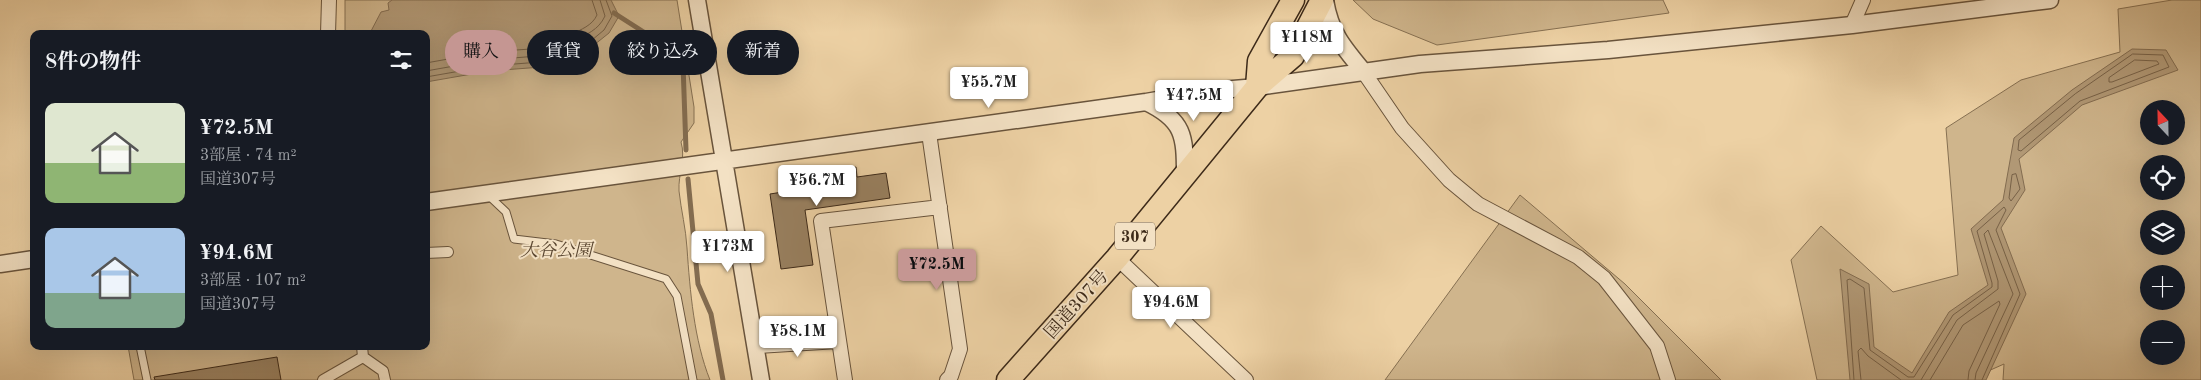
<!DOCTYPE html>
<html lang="ja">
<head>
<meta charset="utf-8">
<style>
	body { margin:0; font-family:"Old Standard TT","Noto Serif JP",serif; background:#242831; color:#f1f3f6; height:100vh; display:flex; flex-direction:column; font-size:19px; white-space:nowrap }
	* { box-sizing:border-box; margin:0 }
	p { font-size:16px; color:#9ea1a6 }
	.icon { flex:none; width:28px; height:28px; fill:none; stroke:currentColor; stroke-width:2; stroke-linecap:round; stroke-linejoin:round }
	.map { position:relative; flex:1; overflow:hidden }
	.sheet { position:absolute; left:30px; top:30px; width:400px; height:320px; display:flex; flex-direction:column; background:#171b24; border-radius:10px; box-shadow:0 5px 20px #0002 }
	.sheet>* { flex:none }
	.guide { position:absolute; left:445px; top:30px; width:475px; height:45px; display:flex; gap:10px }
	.needle { width:32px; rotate:338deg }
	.controls { position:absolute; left:2140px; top:100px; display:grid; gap:10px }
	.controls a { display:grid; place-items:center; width:45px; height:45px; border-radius:50%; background:#171b24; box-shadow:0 5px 20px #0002; font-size:25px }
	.price { position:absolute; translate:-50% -42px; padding:0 11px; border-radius:5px; background:#fff; color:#222; font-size:16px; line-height:32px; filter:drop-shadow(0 1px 2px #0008) }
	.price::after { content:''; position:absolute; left:50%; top:30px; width:15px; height:11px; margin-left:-8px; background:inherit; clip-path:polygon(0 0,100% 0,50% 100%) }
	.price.selected { background:#c59692; color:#111 }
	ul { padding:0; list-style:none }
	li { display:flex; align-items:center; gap:15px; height:125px; padding:0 15px }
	li span { display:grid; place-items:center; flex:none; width:140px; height:100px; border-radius:10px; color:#555 }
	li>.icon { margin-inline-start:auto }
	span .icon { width:60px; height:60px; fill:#fffc; stroke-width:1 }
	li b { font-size:21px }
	h2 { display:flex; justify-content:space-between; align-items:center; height:60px; padding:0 15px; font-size:21px }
	.pill { padding:0 18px; border-radius:22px; background:#171b24; box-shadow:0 5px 20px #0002; font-size:18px; line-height:45px }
	.pill.selected { background:#c59692; color:#111 }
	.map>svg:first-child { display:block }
	.green { fill:#cfb58c; stroke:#867052; fill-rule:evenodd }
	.water { fill:#b19875; stroke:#836c50 }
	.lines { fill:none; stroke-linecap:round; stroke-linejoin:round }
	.shore { stroke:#776147; stroke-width:1 }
	.stream { stroke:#836c50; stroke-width:5 }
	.building { fill:#998161; stroke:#3d2a19 }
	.service-casing { stroke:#69543c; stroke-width:9 }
	.pedestrian-casing { stroke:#69543c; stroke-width:12 }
	.minor-casing { stroke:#69543c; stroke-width:16 }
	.tertiary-casing { stroke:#69543c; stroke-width:19 }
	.trunk-casing { stroke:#3d2a19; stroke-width:25 }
	.service { stroke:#f3e1c4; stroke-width:7 }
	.pedestrian { stroke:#f3e1c4; stroke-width:10 }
	.minor { stroke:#f3e1c4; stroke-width:14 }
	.tertiary { stroke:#f3e1c4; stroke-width:16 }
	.trunk { stroke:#edd1a4; stroke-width:22 }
	.labels { text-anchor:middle; stroke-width:4; stroke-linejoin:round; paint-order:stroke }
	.shield { fill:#f3e1c4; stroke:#74614c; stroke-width:1 }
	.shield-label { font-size:16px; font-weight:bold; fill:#3d2a19 }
	.park-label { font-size:18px; font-style:italic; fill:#5a4630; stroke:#f3e1c4 }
	.street-label { font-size:18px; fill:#3d2a19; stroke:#f3e1c4 }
</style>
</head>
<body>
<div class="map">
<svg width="2201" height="380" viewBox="0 0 2201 380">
	<rect width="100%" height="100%" fill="#edd1a4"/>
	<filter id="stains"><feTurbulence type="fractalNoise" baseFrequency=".004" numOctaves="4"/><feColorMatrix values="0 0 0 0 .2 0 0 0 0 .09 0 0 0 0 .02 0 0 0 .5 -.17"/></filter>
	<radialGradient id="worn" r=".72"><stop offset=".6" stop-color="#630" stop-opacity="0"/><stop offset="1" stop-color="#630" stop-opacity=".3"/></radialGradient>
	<path class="green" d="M 345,0 L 677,0 L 694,107 L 694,123 L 681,142 C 686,158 678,174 679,191 C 681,210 686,229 687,248 C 690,291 694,340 710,380 L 134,380 L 128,346 L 426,346 L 426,34 L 345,34 Z
		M 1353,0 L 1663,0 L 1669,13 L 1437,45 L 1373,19 Z
		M 2172,0 L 2201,0 L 2201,380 L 2003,380 L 2004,364 L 1968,380 L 1817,380 L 1791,260 L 1821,226 L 1893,292 L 1958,275 L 1946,128 L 2021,80 L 2120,52 L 2118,9 ZM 2149,109 L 2176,109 L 2176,136 L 2149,136 ZM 2149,164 L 2176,164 L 2176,191 L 2149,191 ZM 2149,219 L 2176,219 L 2176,246 L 2149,246 ZM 2149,274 L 2176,274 L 2176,301 L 2149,301 ZM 2149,329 L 2176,329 L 2176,356 L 2149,356 Z
		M 1520,195 L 1625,284 L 1721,380 L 1385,380 Z"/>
	<path class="water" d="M 392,0 L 611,0 L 619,16 L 609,33 L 594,45 L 581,51 L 569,65 L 489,71 L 426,82 L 426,34 L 370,33 L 381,12 L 389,10 L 388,3 Z
		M 2132,49 L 2166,50 L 2178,70 L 2082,105 L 2019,159 L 2025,190 L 2001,228 L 2026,294 L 1986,380 L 1850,380 L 1840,269 L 1869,284 L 1874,347 L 1912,373 L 1949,312 L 1988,285 L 1971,229 L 2003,200 L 2014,138 L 2072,90 Z"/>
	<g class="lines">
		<path class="shore" d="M 2133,54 L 2163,55 L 2169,67 L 2080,101 L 2021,151 L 2018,150 L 2019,140 L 2075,94 Z
			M 2135,60 L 2157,61 L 2159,64 L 2112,82 L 2109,82 L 2109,78 Z
			M 426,63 L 487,52 L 560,47 C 563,43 566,38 571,35 C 581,29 592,26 597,15 L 592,0
			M 426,71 L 488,60 L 563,54 C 567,50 570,45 574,42 C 587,33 598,31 605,16 L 600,0
			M 426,77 L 489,66 L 566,60 L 578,47 L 592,40 L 604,30 L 612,16 L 606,0
			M 2016,174 L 2020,189 L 2011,201 L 2009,198 L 2012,175 Z
			M 1854,380 L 1847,280 L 1850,279 L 1864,288 L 1870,350 L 1908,377 L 1914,377 L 1953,315 L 1992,287 L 1992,283 L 1977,231 L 2004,207 L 2006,210 L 1996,230 L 2020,294 L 1982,380
			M 1861,380 L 1858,351 L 1861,348 L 1868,356 L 1901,380
			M 1921,380 L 1957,320 L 1998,289 L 1998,281 L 1984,234 L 1988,230 L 2013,294 L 1976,373 L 1975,380
			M 1930,380 L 1963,325 L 1999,301 L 2000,304 L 1969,371 L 1968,380"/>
		<path class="stream" d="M 614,13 L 678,54 L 683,64 L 686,150
			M 688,179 L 698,284 L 711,314 L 723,380"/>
	</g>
	<path class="building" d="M 856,167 L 857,177 L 886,173 L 890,198 L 805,210 L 813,265 L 781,269 L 770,194 L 789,191 L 787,177 Z
		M 277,357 L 281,380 L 155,380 L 154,377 Z"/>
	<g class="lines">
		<g class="service-casing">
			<path id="service" d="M 488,195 L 506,212 L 514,239 L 556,244 L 666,279 L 677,296 L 693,380
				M 140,346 L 147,380"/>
		</g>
		<g class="pedestrian-casing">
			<path id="pedestrian" d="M 426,253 L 448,252
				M 363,357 L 383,371 L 385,380
				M 323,380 L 363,357 L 362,346"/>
		</g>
		<g class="minor-casing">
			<path id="minor" d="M 1852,25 L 1863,0
				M 328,34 L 329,0
				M 1363,71 L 1402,128 L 1449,180 L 1478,204 L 1578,257 L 1604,278 L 1657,346 L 1668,380
				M 929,133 L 960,349 L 951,376 L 947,380
				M 1117,258 L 1246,380
				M 757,346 L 838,341
				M 845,380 L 821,221 L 940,207"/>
		</g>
		<g class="tertiary-casing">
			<path id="tertiary" d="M 697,0 L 761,380
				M 1325,0 C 1330,32 1343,47 1363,71
				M 1146,102 C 1184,120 1185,136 1185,175
				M 426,202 L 1146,102 L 1209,91 L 1257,87 L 1420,64 L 1608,50 L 1852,25 L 2050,0
				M 0,264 L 34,259"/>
		</g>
		<g class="trunk-casing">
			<path id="trunk" d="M 1257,87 L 1259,61 L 1293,0
				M 1008,380 L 1117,258 L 1257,87 L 1293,56 L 1322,0"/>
		</g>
		<use href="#service" class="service"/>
		<use href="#pedestrian" class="pedestrian"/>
		<use href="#minor" class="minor"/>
		<use href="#tertiary" class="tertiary"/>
		<use href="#trunk" class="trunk"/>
	</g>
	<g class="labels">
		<rect class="shield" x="1115" y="222.5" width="40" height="27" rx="4"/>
		<g class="shield-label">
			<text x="1135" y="242">307</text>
		</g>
		<g class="park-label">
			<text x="556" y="256">大谷公園</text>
		</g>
		<g class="street-label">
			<text transform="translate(1076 304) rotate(-48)" y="6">国道307号</text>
		</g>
	</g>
	<rect width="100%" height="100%" filter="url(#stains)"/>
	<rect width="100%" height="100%" fill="url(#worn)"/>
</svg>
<div class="controls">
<a><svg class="needle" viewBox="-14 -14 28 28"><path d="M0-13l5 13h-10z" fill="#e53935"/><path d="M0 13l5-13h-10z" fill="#9ea1a6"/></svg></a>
<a><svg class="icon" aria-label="locate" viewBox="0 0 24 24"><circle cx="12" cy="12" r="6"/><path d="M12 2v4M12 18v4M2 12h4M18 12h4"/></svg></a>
<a><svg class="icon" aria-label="layers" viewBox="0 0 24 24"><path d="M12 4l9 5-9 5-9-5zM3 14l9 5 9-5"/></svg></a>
<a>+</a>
<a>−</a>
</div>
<b class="price" style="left:1307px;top:64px">¥118M</b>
<b class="price" style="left:989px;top:109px">¥55.7M</b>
<b class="price" style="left:1194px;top:122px">¥47.5M</b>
<b class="price" style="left:817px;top:207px">¥56.7M</b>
<b class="price" style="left:728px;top:273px">¥173M</b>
<b class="price selected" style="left:937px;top:291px">¥72.5M</b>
<b class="price" style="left:1171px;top:329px">¥94.6M</b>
<b class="price" style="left:798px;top:358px">¥58.1M</b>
<div class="guide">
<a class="pill selected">購入</a>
<a class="pill">賃貸</a>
<a class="pill">絞り込み</a>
<a class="pill">新着</a>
</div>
<section class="sheet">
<h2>8件の物件<svg class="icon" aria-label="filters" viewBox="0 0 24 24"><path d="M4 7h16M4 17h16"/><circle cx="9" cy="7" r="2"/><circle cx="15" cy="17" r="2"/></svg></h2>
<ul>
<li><span style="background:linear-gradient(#dfe7d0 60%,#8fb573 0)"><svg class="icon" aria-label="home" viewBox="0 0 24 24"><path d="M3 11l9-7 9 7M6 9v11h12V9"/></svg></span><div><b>¥72.5M</b><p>3部屋 · 74 m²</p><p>国道307号</p></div></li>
<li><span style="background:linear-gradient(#a9c7e8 65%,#7fa58c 0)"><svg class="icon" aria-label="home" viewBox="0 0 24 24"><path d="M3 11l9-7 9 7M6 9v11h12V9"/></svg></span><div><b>¥94.6M</b><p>3部屋 · 107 m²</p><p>国道307号</p></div></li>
</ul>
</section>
</div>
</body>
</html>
